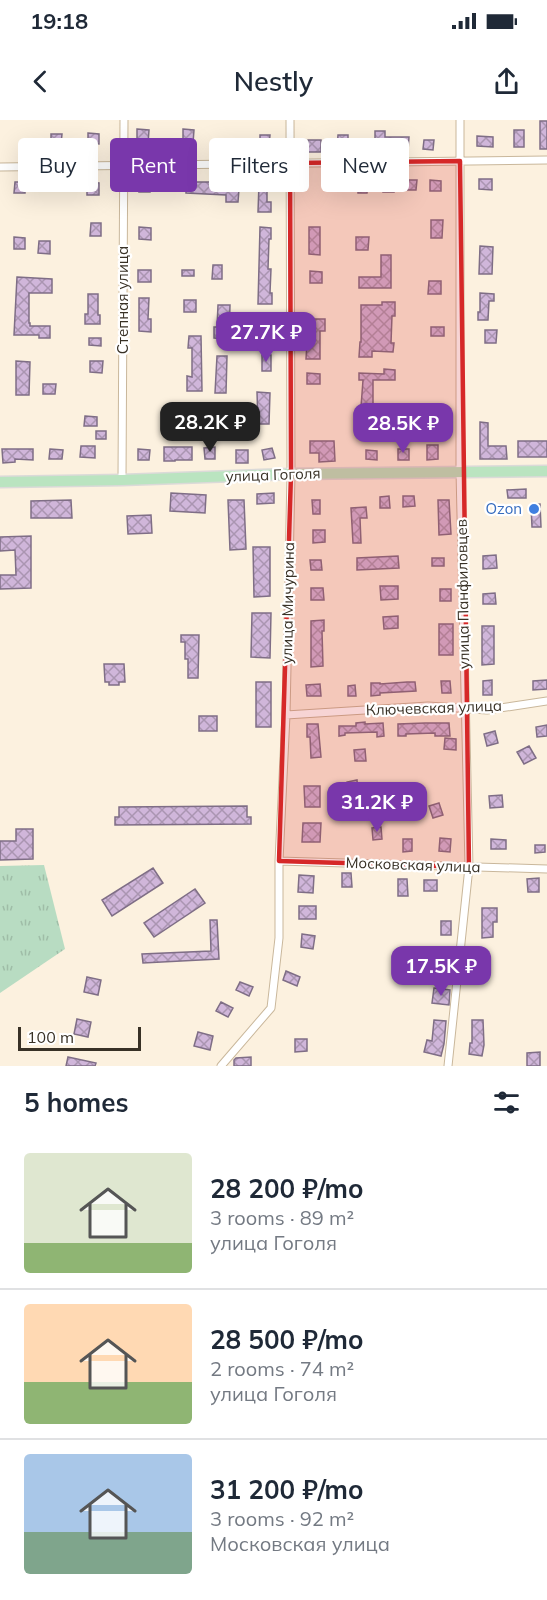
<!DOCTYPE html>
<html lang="en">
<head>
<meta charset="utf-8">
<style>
	body { margin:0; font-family:Mulish,sans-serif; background:#f2f2f3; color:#1f2937; height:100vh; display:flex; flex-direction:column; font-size:22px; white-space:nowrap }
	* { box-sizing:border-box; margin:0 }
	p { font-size:20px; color:#747a83 }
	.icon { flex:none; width:33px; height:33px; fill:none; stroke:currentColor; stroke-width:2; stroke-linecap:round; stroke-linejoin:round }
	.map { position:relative; height:946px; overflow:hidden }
	.sheet { display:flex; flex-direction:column; background:#fff; flex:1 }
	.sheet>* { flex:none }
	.banner { position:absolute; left:18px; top:18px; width:512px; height:54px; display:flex; gap:12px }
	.scale { position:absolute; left:18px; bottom:15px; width:123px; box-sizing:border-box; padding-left:6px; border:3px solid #383126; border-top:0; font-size:16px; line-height:21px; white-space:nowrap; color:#383126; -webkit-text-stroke:4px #fff; paint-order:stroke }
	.price { position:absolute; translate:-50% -51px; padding:0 14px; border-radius:12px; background:#7937ab; color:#fff; font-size:20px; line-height:39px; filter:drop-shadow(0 2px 3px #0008) }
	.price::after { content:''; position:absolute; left:50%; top:36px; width:18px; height:14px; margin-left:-9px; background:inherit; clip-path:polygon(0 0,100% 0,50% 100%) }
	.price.selected { background:#222; color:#fff }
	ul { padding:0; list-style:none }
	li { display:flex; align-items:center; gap:18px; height:150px; padding:0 24px }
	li+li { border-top:2px solid #e0e1e3 }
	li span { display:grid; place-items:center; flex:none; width:168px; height:120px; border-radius:6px; color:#555 }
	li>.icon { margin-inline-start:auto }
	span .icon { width:72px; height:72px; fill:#fffc; stroke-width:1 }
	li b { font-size:26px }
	h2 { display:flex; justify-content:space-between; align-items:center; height:72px; padding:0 24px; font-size:26px }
	.pill { padding:0 21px; border-radius:6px; background:#fff; box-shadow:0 6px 24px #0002; font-size:21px; line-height:54px }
	.pill.selected { background:#7937ab; color:#fff }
	.status { display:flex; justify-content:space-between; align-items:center; height:42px; padding:0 30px; background:#fff; direction:ltr }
	.status svg { height:16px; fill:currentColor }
	header { display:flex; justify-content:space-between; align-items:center; height:78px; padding:0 24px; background:#fff; font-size:27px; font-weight:600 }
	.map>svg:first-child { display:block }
	.park { fill:url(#park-tufts) }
	.building { fill:url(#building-cross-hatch); stroke:#7f6e86; stroke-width:1.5 }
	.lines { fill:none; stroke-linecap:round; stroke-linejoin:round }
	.minor-casing { stroke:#c9b79b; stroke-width:9 }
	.primary-casing { stroke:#dbdad8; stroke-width:13 }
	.minor { stroke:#fff; stroke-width:7 }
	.primary { stroke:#bae4c0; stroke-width:10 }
	.marked { fill:#d62828; fill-opacity:0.2; stroke:#d62828; stroke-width:4.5; stroke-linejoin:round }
	.shop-dot { fill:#3f7fe0; stroke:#fff; stroke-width:2 }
	.labels { text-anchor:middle; stroke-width:4.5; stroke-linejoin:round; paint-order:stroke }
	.street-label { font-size:15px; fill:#383126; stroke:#fff }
	.shop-label { font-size:15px; fill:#366cbe; stroke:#fff; text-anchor:end }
</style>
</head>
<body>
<div class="status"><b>19:18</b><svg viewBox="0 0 49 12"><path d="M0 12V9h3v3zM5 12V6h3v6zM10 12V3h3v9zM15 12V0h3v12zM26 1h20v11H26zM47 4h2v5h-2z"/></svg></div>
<header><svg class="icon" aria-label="back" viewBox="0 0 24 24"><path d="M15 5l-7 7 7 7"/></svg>Nestly<svg class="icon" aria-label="share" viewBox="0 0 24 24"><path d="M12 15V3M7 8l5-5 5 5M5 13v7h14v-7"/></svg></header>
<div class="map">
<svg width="547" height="946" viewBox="0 0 547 946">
	<defs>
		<pattern id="park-tufts" width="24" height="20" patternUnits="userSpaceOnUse" patternTransform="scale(1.5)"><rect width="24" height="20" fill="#b8dcc2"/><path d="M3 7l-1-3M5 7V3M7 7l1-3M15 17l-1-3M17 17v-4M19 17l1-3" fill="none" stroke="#9fbda7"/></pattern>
		<pattern id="building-cross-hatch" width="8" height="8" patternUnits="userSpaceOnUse" patternTransform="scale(1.5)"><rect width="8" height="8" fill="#d0b6da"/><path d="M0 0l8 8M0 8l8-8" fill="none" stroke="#aa95b1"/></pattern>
	</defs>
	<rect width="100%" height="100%" fill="#fcf1df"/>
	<path class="park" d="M 44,745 L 65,829 L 0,873 L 0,746 Z"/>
	<path class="building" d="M 540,1 L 547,1 L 547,29 L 540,29 Z
		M 137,9 L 149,10 L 148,24 L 137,24 Z
		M 183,9 L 194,10 L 193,23 L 183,23 Z
		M 514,10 L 524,10 L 524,27 L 514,27 Z
		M 375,11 L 385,11 L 385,17 L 409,17 L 408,31 L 394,30 L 395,23 L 375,23 Z
		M 88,13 L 99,14 L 99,24 L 88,23 Z
		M 51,14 L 62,14 L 61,24 L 51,23 Z
		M 260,15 L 270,15 L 269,26 L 260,26 Z
		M 338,15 L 348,15 L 348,19 L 365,19 L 365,31 L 337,30 Z
		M 477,16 L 493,17 L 493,27 L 477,26 Z
		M 308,20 L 321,20 L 321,32 L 308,32 Z
		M 424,20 L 434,20 L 433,30 L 423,29 Z
		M 479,59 L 492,59 L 492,70 L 479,69 Z
		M 404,60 L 417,60 L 416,70 L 394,70 L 394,72 L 383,72 L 383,61 L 404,62 Z
		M 430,60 L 441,61 L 441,71 L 430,71 Z
		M 15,62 L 25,62 L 25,73 L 14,73 Z
		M 87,62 L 99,63 L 99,75 L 87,75 Z
		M 140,62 L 150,62 L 150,72 L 139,72 Z
		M 186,62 L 221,62 L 221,69 L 239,69 L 238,82 L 226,82 L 226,75 L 186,73 Z
		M 358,62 L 368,63 L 367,73 L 358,73 Z
		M 259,64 L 267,64 L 267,82 L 271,82 L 271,92 L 258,92 Z
		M 431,100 L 443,100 L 442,118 L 431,118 Z
		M 91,103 L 101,103 L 101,116 L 90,116 Z
		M 139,107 L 151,108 L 151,120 L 139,119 Z
		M 260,107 L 271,108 L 271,119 L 269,119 L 268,149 L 271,149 L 270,173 L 272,173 L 272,184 L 258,184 Z
		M 309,107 L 320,107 L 320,135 L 309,134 Z
		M 14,117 L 25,118 L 25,129 L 14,129 Z
		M 356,117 L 369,117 L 368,130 L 356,130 Z
		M 39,121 L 50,121 L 50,134 L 38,133 Z
		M 480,126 L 493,127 L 492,154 L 479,154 Z
		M 381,135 L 391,135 L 391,168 L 359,168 L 359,157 L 381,157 Z
		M 213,145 L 222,145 L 222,159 L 212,159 Z
		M 138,150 L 151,150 L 151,162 L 138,162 Z
		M 182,150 L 194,150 L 194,156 L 182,156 Z
		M 310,151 L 322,152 L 322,163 L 310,163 Z
		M 17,157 L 52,159 L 52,173 L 29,173 L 29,203 L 30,203 L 30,206 L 50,206 L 50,218 L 39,218 L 39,215 L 14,215 Z
		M 429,161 L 441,161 L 441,174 L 428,174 Z
		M 480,173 L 494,174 L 494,181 L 489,181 L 488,200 L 478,200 L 478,192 L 480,192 Z
		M 88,174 L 98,174 L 98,195 L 100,195 L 100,204 L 85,204 L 85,194 L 88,194 Z
		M 139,178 L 149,178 L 148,199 L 151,199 L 151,212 L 139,211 Z
		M 184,180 L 196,180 L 196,192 L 184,192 Z
		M 382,182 L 395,182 L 395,196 L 392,196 L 391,223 L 394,223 L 393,232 L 372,231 L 372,237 L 359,237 L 360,222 L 361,222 L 361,185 L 382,185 Z
		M 218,185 L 230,185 L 229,219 L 214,218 L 214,207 L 217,207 Z
		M 312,199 L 325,199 L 325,211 L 320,211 L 320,239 L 306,239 L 307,222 L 311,222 Z
		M 431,207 L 444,207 L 444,216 L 431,216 Z
		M 485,210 L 497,210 L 496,223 L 485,223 Z
		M 189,216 L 201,216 L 202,271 L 187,271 L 187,256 L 192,257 L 192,228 L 188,228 Z
		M 89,218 L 101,218 L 101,226 L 89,225 Z
		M 262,235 L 271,235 L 271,251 L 262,251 Z
		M 217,236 L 227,236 L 226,273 L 215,273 Z
		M 16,241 L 30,242 L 29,275 L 16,275 Z
		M 90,241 L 103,241 L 102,253 L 90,252 Z
		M 384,249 L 395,250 L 395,260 L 373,260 L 373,287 L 361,287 L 363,260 L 359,260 L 359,253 L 384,254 Z
		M 307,253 L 320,254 L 320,264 L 307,264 Z
		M 43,264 L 56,264 L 55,274 L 43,274 Z
		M 257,272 L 270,273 L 269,304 L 258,304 Z
		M 85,296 L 97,297 L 97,306 L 84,306 Z
		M 480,302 L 488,303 L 488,326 L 506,326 L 507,339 L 480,339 Z
		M 96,311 L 106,311 L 106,319 L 96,319 Z
		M 310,321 L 334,321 L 335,341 L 319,342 L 319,333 L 310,333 Z
		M 518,321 L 547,321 L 547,337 L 518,337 Z
		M 427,325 L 438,325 L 438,339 L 427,340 Z
		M 81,326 L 95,326 L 95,338 L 80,337 Z
		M 164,327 L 192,327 L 192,340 L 175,340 L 175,341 L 164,341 Z
		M 215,327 L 215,339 L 205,339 L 204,328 Z
		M 272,328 L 275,338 L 264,340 L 262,330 Z
		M 2,329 L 33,329 L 33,340 L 15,339 L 15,342 L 3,343 Z
		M 50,329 L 63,330 L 62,339 L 49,339 Z
		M 138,329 L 150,330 L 149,340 L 138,340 Z
		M 398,329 L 409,329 L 409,340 L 398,340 Z
		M 236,330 L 248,330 L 248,343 L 236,343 Z
		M 366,330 L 377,331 L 377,340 L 366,339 Z
		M 526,369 L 526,378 L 508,378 L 507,370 Z
		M 171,373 L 206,375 L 205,393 L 170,391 Z
		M 274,373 L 274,383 L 257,384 L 257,374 Z
		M 389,376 L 390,388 L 380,388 L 380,377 Z
		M 403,376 L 414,376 L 415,386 L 403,387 Z
		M 71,380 L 72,398 L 31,398 L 31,381 Z
		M 228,380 L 244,380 L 246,429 L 230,430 Z
		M 312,380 L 320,380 L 320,394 L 313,394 Z
		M 438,380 L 449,380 L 451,414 L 439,415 Z
		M 540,384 L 541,407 L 532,407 L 531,385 Z
		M 366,387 L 367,398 L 360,398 L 361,423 L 353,423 L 351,388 Z
		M 151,395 L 152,413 L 128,414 L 127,396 Z
		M 313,410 L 325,410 L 325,422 L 313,423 Z
		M 31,416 L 31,468 L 0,469 L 0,455 L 16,455 L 15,430 L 0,431 L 0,417 Z
		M 253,427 L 270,427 L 270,476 L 254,477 Z
		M 496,435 L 497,448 L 483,449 L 483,436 Z
		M 398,436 L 399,448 L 357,450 L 357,438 Z
		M 432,438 L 444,438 L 444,446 L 432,446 Z
		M 310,440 L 321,440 L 322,450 L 311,450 Z
		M 380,466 L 398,466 L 398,479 L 381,480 Z
		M 311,468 L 323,468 L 324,480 L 311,480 Z
		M 440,469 L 451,469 L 451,481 L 440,481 Z
		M 495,473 L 496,484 L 483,484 L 483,474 Z
		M 252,493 L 271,493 L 270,538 L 251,537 Z
		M 398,496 L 398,508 L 384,509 L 383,497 Z
		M 324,500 L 324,511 L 322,511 L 323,546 L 311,547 L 311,501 Z
		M 439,504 L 453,504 L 453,535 L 439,535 Z
		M 482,506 L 494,506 L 494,544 L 482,545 Z
		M 181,515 L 199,515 L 198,558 L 188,558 L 188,539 L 185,539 L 185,522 L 181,522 Z
		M 104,544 L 124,544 L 125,562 L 119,562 L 119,565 L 109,565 L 109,562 L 105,562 Z
		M 492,560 L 492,575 L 483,575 L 483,561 Z
		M 547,560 L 547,569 L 533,570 L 533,561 Z
		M 441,561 L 450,561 L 451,573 L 442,573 Z
		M 256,562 L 271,562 L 271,607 L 256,607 Z
		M 407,562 L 415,562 L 416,571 L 380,573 L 380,575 L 371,576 L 371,563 L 380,563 L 380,564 Z
		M 320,564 L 321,576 L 307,576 L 306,565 Z
		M 355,565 L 356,576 L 348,576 L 348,566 Z
		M 199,596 L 217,596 L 217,611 L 199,611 Z
		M 365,602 L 365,604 L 383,603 L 384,616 L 377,617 L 377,612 L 345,613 L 345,615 L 339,616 L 339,606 L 356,606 L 356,603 Z
		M 425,603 L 449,603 L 450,616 L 435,616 L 435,613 L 406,614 L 406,616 L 398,616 L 398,604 Z
		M 307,604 L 318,604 L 321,637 L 311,638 L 310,617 L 307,617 Z
		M 547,605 L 547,616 L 537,617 L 536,607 Z
		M 495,611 L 498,623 L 487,626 L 484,614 Z
		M 445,618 L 456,619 L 456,630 L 444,629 Z
		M 529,626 L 536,638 L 524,644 L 517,632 Z
		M 365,629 L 366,641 L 355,641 L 354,630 Z
		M 357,660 L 359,687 L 350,687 L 347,662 Z
		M 304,666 L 320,666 L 320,687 L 305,687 Z
		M 502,675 L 503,687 L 490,688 L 489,676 Z
		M 439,683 L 443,695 L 433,698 L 429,686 Z
		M 247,686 L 247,697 L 251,697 L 251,704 L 115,705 L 115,697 L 119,697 L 119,687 Z
		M 303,703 L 321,703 L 320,722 L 302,722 Z
		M 381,707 L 382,719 L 373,720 L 372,708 Z
		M 16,709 L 33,709 L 33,739 L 0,740 L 0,721 L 16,721 Z
		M 440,718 L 451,719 L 450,732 L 439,731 Z
		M 403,719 L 412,719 L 412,731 L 403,732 Z
		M 491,719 L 506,720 L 506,729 L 491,729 Z
		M 535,725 L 545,725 L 545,732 L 535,733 Z
		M 153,748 L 163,763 L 112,796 L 102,780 Z
		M 342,753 L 351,753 L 352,767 L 342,767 Z
		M 299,755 L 314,756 L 313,773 L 298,772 Z
		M 539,758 L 539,772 L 528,772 L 527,759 Z
		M 398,759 L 407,759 L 408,776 L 398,776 Z
		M 424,760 L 437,760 L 437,771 L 424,771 Z
		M 195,769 L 205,783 L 154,817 L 144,803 Z
		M 299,786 L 316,786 L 316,799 L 299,799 Z
		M 482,788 L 497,788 L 497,802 L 493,802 L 493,817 L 482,818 Z
		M 210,800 L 217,800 L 219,839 L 143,843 L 142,834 L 211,831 Z
		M 441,801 L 451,801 L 451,815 L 441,815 Z
		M 302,814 L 315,816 L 313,829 L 301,827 Z
		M 438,836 L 446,836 L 446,847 L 438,847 Z
		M 286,851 L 300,857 L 297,866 L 283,860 Z
		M 428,851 L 435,852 L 434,864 L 426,863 Z
		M 474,853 L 482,853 L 481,862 L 473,861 Z
		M 87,857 L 101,860 L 98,875 L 84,872 Z
		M 240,862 L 253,867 L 249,876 L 236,870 Z
		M 434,868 L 450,870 L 449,885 L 432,883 Z
		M 221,882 L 233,888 L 228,897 L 216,891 Z
		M 77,899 L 91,902 L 88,917 L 74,914 Z
		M 434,900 L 446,901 L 444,924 L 441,936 L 424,932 L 427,920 L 432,921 Z
		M 472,900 L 483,900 L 484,925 L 482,936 L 469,934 L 470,923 L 472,923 Z
		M 198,912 L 213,916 L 210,930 L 194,926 Z
		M 295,919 L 307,919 L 307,931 L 295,932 Z
		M 540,932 L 540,946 L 527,946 L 527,933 Z
		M 68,937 L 96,943 L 95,946 L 66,946 Z
		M 251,937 L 251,946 L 234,946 L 234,940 L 236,938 Z"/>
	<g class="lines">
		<g class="minor-casing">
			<path id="minor" d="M 0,47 L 547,40
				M 122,360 L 124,0
				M 286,595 L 428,586 L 487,590 L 547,581
				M 279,741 L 547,749
				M 221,946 L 271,888 L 279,818 L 279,741 L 286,595 L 291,354 L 290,0
				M 448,946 L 469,747 L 460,351 L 460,0"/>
		</g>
		<g class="primary-casing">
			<path id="primary" d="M 0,362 L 122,360 L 291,354 L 547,351"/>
		</g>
		<use href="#minor" class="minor"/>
		<use href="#primary" class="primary"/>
	</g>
	<path class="marked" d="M 460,41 L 469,747 L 279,741 L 291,354 L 290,43 Z"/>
	<circle class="shop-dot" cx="534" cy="389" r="6"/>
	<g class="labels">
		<g class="street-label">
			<text transform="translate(123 180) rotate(-90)" y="5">Степная улица</text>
			<text transform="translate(273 355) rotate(-2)" y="5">улица Гоголя</text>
			<text transform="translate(463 474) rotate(-91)" y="5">улица Панфиловцев</text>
			<text transform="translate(288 483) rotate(-89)" y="5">улица Мичурина</text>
			<text transform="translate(434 588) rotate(-2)" y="5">Ключевская улица</text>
			<text transform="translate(413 745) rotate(2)" y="5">Московская улица</text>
		</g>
		<g class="shop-label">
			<text x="522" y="394">Ozon</text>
		</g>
	</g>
</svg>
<div class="scale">100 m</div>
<b class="price" style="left:266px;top:243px">27.7K ₽</b>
<b class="price selected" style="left:210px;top:333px">28.2K ₽</b>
<b class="price" style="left:403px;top:334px">28.5K ₽</b>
<b class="price" style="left:377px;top:713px">31.2K ₽</b>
<b class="price" style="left:441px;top:877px">17.5K ₽</b>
<div class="banner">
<a class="pill">Buy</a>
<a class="pill selected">Rent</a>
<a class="pill">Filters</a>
<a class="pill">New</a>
</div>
</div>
<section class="sheet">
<h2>5 homes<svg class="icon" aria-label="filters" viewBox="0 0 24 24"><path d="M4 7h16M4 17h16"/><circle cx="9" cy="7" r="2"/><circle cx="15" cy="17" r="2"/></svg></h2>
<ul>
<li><span style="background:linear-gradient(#dfe7d0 75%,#8fb573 0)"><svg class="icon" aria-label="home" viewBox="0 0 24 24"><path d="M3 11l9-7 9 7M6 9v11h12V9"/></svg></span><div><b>28 200 ₽/mo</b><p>3 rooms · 89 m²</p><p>улица Гоголя</p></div></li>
<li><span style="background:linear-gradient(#ffd9b3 65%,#8fb573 0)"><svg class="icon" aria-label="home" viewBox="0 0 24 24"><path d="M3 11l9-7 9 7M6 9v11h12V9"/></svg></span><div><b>28 500 ₽/mo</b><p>2 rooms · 74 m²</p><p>улица Гоголя</p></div></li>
<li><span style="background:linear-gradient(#a9c7e8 65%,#7fa58c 0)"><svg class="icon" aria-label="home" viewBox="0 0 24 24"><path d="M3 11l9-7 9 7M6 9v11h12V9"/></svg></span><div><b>31 200 ₽/mo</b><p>3 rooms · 92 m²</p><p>Московская улица</p></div></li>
</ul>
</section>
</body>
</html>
